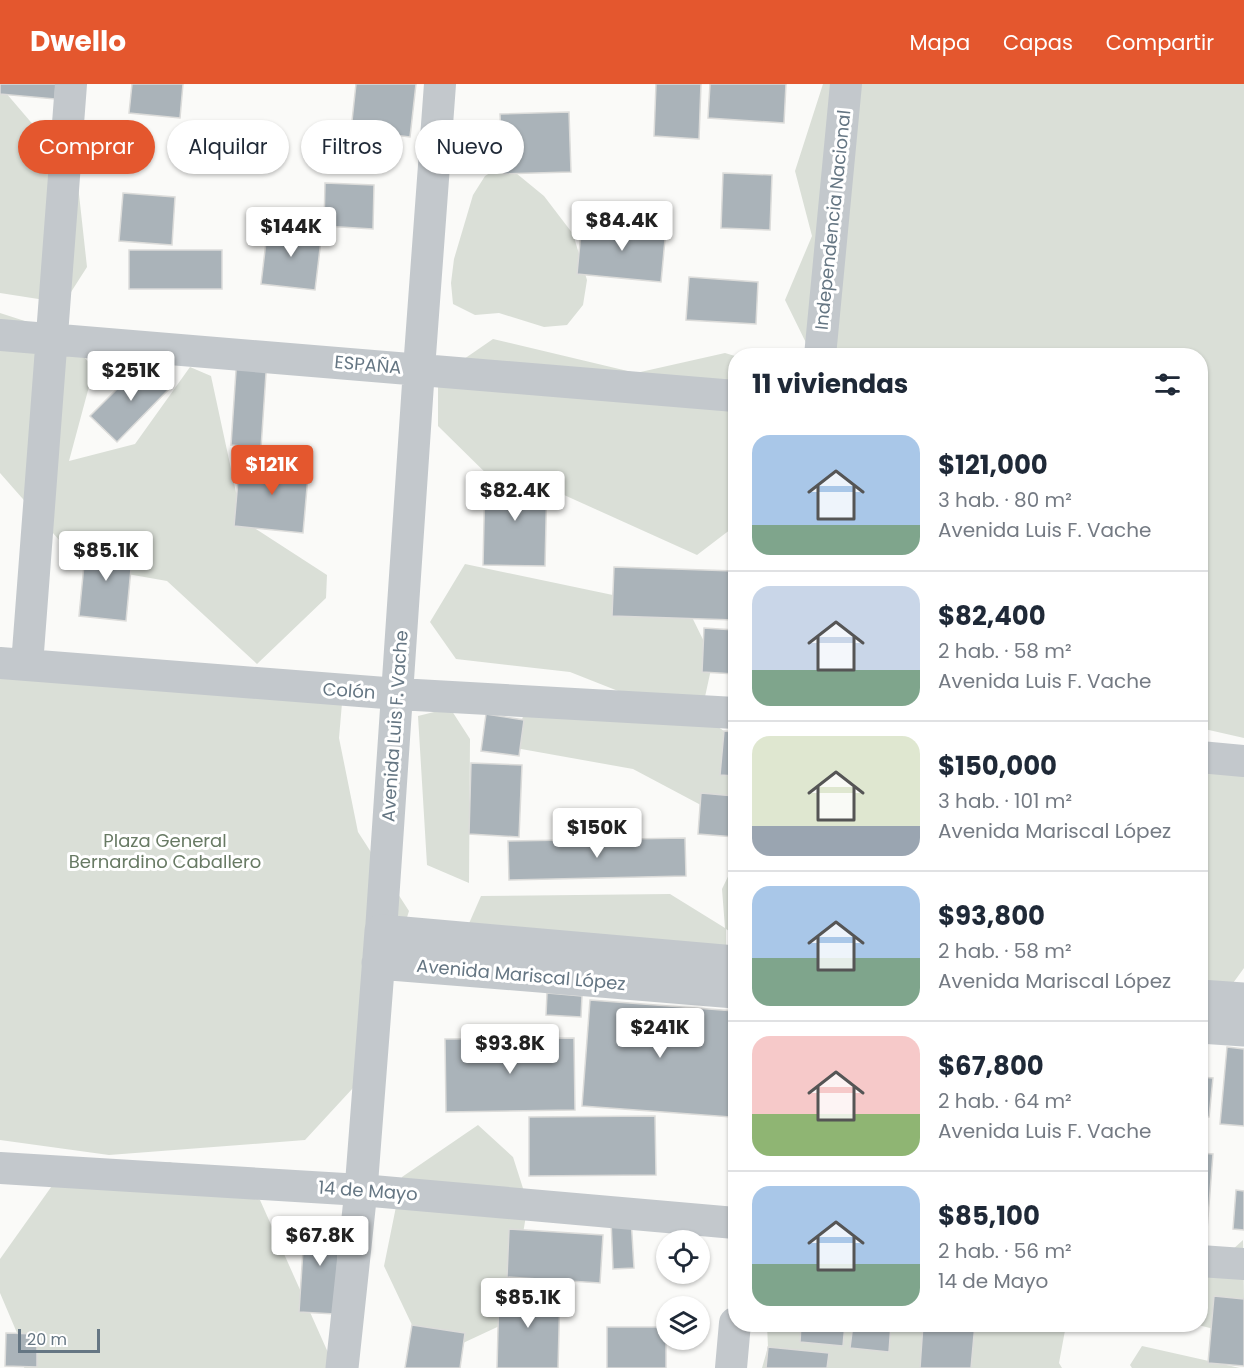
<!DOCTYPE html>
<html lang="es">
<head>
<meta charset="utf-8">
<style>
	body { margin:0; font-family:Poppins,sans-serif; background:#f2f2f3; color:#1f2937; height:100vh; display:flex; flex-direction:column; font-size:22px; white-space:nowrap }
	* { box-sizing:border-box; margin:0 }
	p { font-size:20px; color:#747a83 }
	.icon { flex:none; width:33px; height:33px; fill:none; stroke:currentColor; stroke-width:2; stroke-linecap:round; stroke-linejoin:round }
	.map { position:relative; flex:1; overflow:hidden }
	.panel { position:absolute; left:728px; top:264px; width:480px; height:984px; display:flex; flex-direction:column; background:#fff; border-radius:24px; box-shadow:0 2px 4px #0004 }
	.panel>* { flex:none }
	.guide { position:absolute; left:18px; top:36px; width:570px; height:54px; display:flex; gap:12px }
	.tools { position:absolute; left:656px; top:1146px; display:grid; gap:12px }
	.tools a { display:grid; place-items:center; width:54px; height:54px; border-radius:50%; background:#fff; box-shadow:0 2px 4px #0004; font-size:30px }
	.scale { position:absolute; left:18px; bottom:15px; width:82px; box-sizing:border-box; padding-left:6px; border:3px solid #657683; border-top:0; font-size:16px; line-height:21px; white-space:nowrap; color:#657683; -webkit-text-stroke:4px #fff; paint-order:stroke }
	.price { position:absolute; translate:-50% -51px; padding:0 14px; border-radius:6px; background:#fff; color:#222; font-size:20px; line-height:39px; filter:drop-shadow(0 2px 3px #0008) }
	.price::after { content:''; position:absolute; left:50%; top:36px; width:18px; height:14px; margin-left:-9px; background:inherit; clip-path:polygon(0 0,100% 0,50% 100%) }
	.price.current { background:#e4572e; color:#fff }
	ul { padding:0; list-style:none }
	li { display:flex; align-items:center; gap:18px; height:150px; padding:0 24px }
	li+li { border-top:2px solid #e0e1e3 }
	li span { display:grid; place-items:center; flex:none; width:168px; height:120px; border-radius:18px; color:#555 }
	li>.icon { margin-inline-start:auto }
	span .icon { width:72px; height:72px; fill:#fffc; stroke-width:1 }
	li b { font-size:26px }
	h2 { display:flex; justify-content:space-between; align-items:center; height:72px; padding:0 24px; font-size:26px }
	.tag { padding:0 21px; border-radius:27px; background:#fff; box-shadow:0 2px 4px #0004; font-size:21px; line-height:54px }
	.tag.current { background:#e4572e; color:#fff }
	header { display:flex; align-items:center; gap:36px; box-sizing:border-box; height:84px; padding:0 30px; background:#e4572e; color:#fff }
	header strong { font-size:28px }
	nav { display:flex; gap:33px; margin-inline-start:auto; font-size:21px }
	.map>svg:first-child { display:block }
	.green { fill:#dadfd7 }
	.building { fill:#aab3b9; stroke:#dcdcda; stroke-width:1.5 }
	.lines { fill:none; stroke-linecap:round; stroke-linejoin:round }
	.minor { stroke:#c3c8cc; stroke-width:32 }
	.tertiary { stroke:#c3c8cc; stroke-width:33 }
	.labels { text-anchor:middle; stroke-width:6; stroke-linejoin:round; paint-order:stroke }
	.street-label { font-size:18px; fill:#657683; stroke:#fff }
	.park-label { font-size:18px; fill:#687a64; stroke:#fff }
</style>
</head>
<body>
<header>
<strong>Dwello</strong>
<nav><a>Mapa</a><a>Capas</a><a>Compartir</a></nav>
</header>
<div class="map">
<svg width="1244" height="1284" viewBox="0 0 1244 1284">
	<rect width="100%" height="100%" fill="#fafaf8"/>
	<path class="green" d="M 823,0 L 1244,0 L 1244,654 L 1200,644 L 1200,272 L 812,271 L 785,216 L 812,152 L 795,87 Z
		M 0,2 L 77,92 L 87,183 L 64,219 L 0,209 Z
		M 505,80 L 544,112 L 573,150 L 587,196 L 583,221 L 567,241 L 544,243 L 499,229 L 475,231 L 453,220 L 451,199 L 454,175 L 473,111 L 485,92 Z
		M 0,229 L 62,249 L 94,284 L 69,377 L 135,360 L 190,283 L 211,292 L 242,436 L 327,491 L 326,514 L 257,580 L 167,497 L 82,482 L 0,389 Z
		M 493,255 L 636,289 L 725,269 L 735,272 L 735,442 L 697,471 L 553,406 L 503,406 L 438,342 L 438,293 Z
		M 465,480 L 689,527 L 713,576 L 703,622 L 693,626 L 724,647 L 735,683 L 735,717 L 714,728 L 633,685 L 510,663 L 532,612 L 646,618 L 570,588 L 456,575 L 430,538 Z
		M 0,586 L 342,619 L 339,654 L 358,748 L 409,827 L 353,1004 L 305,1056 L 109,1071 L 0,1056 Z
		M 450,624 L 470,655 L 469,799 L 427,781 L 418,632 Z
		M 1200,667 L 1244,676 L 1244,884 L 1228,906 L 1200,938 Z
		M 735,778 L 735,851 L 726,845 L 726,890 L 467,844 L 481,812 L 670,810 L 725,844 L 722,805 Z
		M 478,1041 L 513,1073 L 528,1120 L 508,1238 L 448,1266 L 412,1241 L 384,1182 L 402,1093 Z
		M 170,1078 L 260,1116 L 334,1282 L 331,1284 L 24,1284 L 26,1270 L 0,1209 L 0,1175 L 54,1099 Z
		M 1243,1156 L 1244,1217 L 1214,1245 L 1198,1241 L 1200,1240 L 1200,1168 L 1231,1167 Z
		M 767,1241 L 1066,1241 L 1059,1279 L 1062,1284 L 762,1284 L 768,1263 Z
		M 1142,1262 L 1240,1284 L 1132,1284 L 1130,1281 Z"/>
	<path class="building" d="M 0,0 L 56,0 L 55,15 L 0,10 Z
		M 132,0 L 183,0 L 180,34 L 129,29 Z
		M 356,0 L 416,0 L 410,53 L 351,46 Z
		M 656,0 L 701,0 L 699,55 L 654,52 Z
		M 710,0 L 786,0 L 784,39 L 708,34 Z
		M 569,28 L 571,88 L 503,90 L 500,30 Z
		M 723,89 L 772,91 L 770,146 L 721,144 Z
		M 325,99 L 374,101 L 373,145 L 324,142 Z
		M 123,109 L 175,113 L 172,161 L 119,157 Z
		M 582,137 L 666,145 L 661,198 L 577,190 Z
		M 268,141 L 322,148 L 315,206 L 261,200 Z
		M 129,166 L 222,166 L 222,205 L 129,205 Z
		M 689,193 L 758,198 L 756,240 L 686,236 Z
		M 237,272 L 267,274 L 261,364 L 231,361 Z
		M 145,277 L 171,303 L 117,358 L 90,332 Z
		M 240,374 L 309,381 L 303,449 L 234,442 Z
		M 485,393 L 547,395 L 545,482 L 483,481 Z
		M 86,460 L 133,464 L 126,537 L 79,532 Z
		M 614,483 L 735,487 L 735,536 L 612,532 Z
		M 704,544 L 735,546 L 735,590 L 702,588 Z
		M 486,630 L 524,636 L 519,672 L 481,667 Z
		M 724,647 L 735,648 L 735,692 L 720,691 Z
		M 471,679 L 522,681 L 519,753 L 469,750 Z
		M 701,709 L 735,712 L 735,753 L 698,750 Z
		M 685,754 L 686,792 L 509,796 L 508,757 Z
		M 547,909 L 582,912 L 581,933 L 546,931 Z
		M 590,916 L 735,927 L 735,976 L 731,1033 L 582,1022 Z
		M 574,954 L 575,1026 L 446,1028 L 445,955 Z
		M 1227,963 L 1244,965 L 1244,1042 L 1220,1040 Z
		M 1200,993 L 1213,994 L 1209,1033 L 1200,1032 Z
		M 655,1032 L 656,1091 L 529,1092 L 529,1033 Z
		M 1200,1069 L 1213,1070 L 1207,1146 L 1200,1146 Z
		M 1236,1106 L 1244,1107 L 1244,1146 L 1233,1145 Z
		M 631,1134 L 634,1184 L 613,1185 L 611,1135 Z
		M 305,1135 L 340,1137 L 335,1230 L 299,1228 Z
		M 509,1145 L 603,1151 L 600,1199 L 507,1193 Z
		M 499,1206 L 560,1208 L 558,1284 L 497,1284 Z
		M 1214,1212 L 1244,1215 L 1244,1282 L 1208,1279 Z
		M 801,1240 L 845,1240 L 843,1262 L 800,1258 Z
		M 853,1240 L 891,1240 L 889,1268 L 850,1264 Z
		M 923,1240 L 975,1240 L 971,1284 L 920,1284 Z
		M 412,1241 L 465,1249 L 460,1284 L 405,1284 Z
		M 607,1243 L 666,1243 L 666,1284 L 607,1284 Z
		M 6,1249 L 37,1250 L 37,1283 L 5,1282 Z
		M 768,1263 L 829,1269 L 827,1284 L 766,1284 Z"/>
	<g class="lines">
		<path class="minor" d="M 0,251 L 735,312
			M 820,272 L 846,0
			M 0,579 L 398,610 L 735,629
			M 27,581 L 71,0
			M 1200,673 L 1244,677
			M 381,847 L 419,285 L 440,0
			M 0,1084 L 361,1106 L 735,1139
			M 1200,1177 L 1244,1180
			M 731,1284 L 735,1239"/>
		<path class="tertiary" d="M 378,879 L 735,908
			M 1200,912 L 1244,915
			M 1200,943 L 1244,946
			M 342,1284 L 361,1106 L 381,847 L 735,878"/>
	</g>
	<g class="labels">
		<g class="street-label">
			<text transform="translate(833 136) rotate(-84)" y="6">Independencia Nacional</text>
			<text transform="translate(368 281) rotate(5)" y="6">ESPAÑA</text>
			<text transform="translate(349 607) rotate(4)" y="6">Colón</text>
			<text transform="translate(395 642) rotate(-86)" y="6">Avenida Luis F. Vache</text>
			<text transform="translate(521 891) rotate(5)" y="6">Avenida Mariscal López</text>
			<text transform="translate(368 1107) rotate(4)" y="6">14 de Mayo</text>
		</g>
		<g class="park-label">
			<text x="165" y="763">Plaza General<tspan x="165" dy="21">Bernardino Caballero</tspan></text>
		</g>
	</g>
</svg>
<div class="tools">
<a><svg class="icon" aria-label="locate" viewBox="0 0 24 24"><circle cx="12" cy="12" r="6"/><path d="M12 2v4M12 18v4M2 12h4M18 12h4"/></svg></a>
<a><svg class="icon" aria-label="layers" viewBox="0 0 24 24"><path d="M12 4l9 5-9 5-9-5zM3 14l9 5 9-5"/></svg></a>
</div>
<div class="scale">20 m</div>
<b class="price" style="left:622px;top:168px">$84.4K</b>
<b class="price" style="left:291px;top:174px">$144K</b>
<b class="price" style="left:131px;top:318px">$251K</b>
<b class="price current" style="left:272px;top:412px">$121K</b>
<b class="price" style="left:515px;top:438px">$82.4K</b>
<b class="price" style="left:106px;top:498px">$85.1K</b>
<b class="price" style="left:597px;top:775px">$150K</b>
<b class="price" style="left:660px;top:975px">$241K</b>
<b class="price" style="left:510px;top:991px">$93.8K</b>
<b class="price" style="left:320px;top:1183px">$67.8K</b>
<b class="price" style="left:528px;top:1245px">$85.1K</b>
<div class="guide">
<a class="tag current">Comprar</a>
<a class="tag">Alquilar</a>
<a class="tag">Filtros</a>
<a class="tag">Nuevo</a>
</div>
<section class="panel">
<h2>11 viviendas<svg class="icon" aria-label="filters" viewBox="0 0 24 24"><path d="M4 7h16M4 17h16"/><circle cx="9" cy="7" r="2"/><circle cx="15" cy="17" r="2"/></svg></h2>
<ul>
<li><span style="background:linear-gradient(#a9c7e8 75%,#7fa58c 0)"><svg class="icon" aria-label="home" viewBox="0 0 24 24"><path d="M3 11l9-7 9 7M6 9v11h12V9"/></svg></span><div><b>$121,000</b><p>3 hab. · 80 m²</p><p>Avenida Luis F. Vache</p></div></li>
<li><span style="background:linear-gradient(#c9d6e8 70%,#7fa58c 0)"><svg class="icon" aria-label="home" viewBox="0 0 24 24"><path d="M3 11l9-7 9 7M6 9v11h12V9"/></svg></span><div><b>$82,400</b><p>2 hab. · 58 m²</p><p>Avenida Luis F. Vache</p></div></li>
<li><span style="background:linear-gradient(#dfe7d0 75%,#9aa5b1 0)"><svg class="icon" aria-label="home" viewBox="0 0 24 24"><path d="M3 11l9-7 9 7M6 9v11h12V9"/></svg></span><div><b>$150,000</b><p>3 hab. · 101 m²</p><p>Avenida Mariscal López</p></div></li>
<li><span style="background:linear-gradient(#a9c7e8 60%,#7fa58c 0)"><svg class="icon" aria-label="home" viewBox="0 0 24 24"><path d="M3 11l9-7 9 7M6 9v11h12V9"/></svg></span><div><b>$93,800</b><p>2 hab. · 58 m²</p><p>Avenida Mariscal López</p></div></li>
<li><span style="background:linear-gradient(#f6c9c9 65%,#8fb573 0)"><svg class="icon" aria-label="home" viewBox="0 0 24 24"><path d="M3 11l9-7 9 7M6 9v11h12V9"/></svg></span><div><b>$67,800</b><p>2 hab. · 64 m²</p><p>Avenida Luis F. Vache</p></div></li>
<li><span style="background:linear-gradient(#a9c7e8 65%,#7fa58c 0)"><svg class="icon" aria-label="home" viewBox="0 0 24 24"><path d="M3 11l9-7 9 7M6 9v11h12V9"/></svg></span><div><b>$85,100</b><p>2 hab. · 56 m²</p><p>14 de Mayo</p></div></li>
</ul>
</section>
</div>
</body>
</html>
